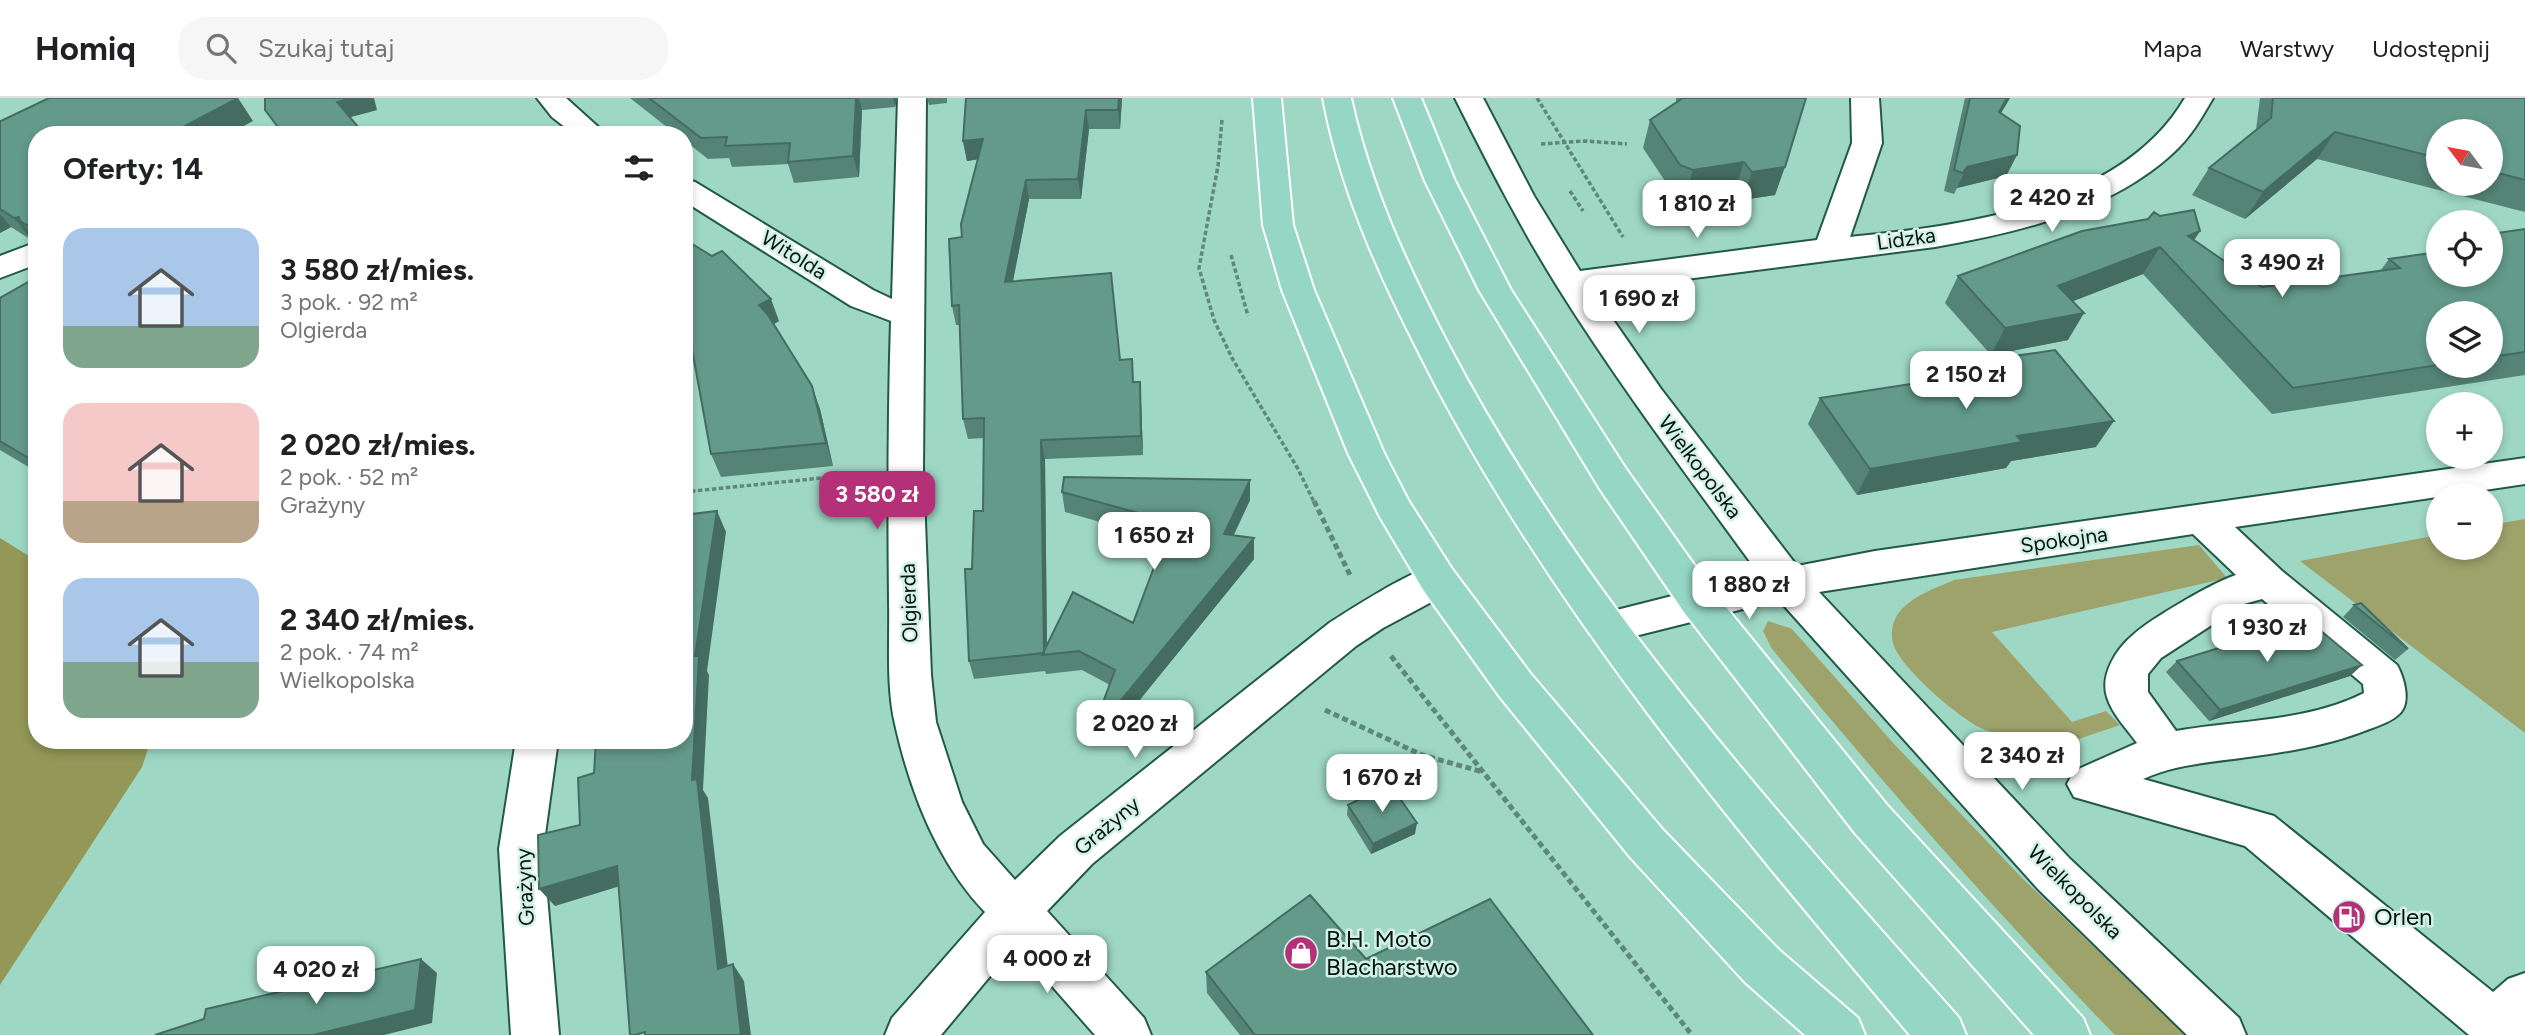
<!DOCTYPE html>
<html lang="pl">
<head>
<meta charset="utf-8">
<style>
	body { margin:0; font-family:Figtree,sans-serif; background:#f6f6f6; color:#202124; height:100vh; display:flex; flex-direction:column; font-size:26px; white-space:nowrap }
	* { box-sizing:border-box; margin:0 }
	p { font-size:23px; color:#757577 }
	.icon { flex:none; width:38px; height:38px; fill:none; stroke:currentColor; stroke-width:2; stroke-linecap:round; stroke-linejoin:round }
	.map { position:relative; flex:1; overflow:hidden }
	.drawer { position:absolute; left:28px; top:28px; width:665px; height:623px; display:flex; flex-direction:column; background:#fff; border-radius:28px; box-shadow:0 4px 10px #0003 }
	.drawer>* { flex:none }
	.needle { width:46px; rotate:302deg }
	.fabs { position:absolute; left:2426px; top:21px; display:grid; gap:14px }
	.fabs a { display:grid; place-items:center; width:77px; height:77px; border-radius:50%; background:#fff; box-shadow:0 4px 10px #0003; font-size:35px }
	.price { position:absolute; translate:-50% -60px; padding:0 16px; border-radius:14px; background:#fff; color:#222; font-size:23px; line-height:46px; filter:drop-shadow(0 2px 4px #0008) }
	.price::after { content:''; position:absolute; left:50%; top:42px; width:21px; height:16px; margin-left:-10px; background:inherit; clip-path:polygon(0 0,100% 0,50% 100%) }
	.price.current { background:#b53177; color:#fff }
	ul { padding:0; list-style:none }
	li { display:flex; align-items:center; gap:21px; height:175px; padding:0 35px }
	li span { display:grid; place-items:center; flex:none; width:196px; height:140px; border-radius:21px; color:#555 }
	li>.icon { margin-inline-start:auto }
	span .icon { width:84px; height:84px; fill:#fffc; stroke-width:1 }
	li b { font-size:30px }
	h2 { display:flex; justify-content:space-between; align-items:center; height:84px; padding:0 35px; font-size:30px }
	header { display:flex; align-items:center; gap:42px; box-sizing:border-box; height:98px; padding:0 35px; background:#fff; border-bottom:2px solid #e0e0e0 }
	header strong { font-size:33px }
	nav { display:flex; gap:38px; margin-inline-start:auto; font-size:24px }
	.search { width:490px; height:63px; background:#f6f6f6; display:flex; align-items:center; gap:18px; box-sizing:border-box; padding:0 24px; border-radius:28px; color:#757577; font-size:26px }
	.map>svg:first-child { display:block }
	.green { fill:#9ea36c }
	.forest { fill:#939857 }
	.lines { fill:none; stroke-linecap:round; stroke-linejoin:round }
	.minor-casing { stroke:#22594a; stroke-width:4 }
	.major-casing { stroke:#fff; stroke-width:4 }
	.path-far1 { stroke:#5e887b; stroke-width:3.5; stroke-dasharray:4.5 2.5; stroke-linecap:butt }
	.path { stroke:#5e887b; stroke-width:5; stroke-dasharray:6 3.5; stroke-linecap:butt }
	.minor { fill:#fff; fill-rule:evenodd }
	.major { fill:#96d6c4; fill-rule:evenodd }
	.wall { fill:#558476; fill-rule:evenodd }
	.shaded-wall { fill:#456c60 }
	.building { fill:#639a89; stroke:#456c60; stroke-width:2 }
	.labels { text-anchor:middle; stroke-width:5; stroke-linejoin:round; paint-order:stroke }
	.street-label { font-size:21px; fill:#01150f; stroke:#d5f1e7 }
	.near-poi-label { font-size:24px; fill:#01150f; stroke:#d5f1e7; text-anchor:start }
</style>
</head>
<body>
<header>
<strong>Homiq</strong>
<div class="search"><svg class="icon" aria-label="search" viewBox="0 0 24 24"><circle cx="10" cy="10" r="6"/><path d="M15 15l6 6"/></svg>Szukaj tutaj</div>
<nav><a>Mapa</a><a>Warstwy</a><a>Udostępnij</a></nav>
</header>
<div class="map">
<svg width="2525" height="937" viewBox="0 0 2525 937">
	<rect width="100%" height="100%" fill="#9ed7c4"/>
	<path class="green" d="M 2525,421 L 2525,635 L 2300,463 L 2438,437 L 2438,450 L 2490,450 L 2490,427 Z
		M 2199,447 L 2227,480 L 1992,534 L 2072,624 L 2106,613 L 2120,627 L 2037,655 L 2023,640 C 2008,639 1994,636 1981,630 C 1959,620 1899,569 1893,545 C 1891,540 1892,528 1894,524 C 1902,501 1934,491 1954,482 Z
		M 1768,523 L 1792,531 L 1895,647 L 2022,780 L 2186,937 L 2115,937 C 1995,814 1882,684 1772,551 L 1763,533 Z"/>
	<path class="forest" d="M 0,440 L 37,463 L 37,642 L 151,642 L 142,669 L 0,887 Z"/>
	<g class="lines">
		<g class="minor-casing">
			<path id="minor" d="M 537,0 L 566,0 L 607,37 L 575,37 L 552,19 Z
				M 898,0 L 926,0 L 923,372 L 931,577 L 936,624 L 962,704 L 983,746 L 1015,782 L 1060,738 L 1328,526 C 1349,512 1413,471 1436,468 C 1441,467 1447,470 1452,471 L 1457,482 L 1452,493 L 1383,530 L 1356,548 L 1092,766 L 1047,813 L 1144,920 L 1151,937 L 1095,937 L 1016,847 L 941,937 L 885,937 L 892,920 L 985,814 C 937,764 910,693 895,626 C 886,587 890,543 889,504 C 888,410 888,317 891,223 L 851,208 L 684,103 L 684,81 L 695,84 L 873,192 L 892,201 Z
				M 1455,0 L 1483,0 L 1534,98 L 1580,173 L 1817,142 L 1852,45 L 1851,0 L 1879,0 L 1882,45 L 1850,139 C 1963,128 2122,108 2185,0 L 2213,0 C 2201,21 2190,40 2172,56 C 2110,113 2016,135 1935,149 L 1593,193 L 1661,291 L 1797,468 L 1875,453 L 2525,360 L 2525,386 L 2235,429 L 2282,473 L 2397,567 C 2404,580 2412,606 2398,617 C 2388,626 2371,630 2359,635 C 2323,648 2286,654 2248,659 C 2213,664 2176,666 2143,681 L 2274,718 L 2493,894 L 2508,881 L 2525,875 L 2525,937 L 2469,937 L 2245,748 L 2074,699 L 2067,686 L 2074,673 L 2137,645 C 2127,631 2112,616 2107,599 C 2100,577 2116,551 2133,537 C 2150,521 2214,484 2236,477 L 2193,436 L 1819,494 L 2070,761 L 2239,920 L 2246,937 L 2187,937 L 2038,791 L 1779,502 L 1607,545 L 1593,540 L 1587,529 L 1593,518 L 1759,476 C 1690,381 1619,287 1557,188 C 1519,127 1487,64 1455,0 ZM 2262,501 L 2363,586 L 2364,595 C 2307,624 2238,622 2176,633 L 2148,594 L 2148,576 L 2161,560 L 2244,506 Z
				M 37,144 L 37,166 L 0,180 L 0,158 Z
				M 516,642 L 558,642 L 543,751 L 559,937 L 511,937 L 499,751 Z"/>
		</g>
		<g class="major-casing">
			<path id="major" d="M 1253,0 L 1281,0 L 1293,127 L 1314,192 L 1384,355 L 1408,402 L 1452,471 L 1530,575 L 1663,732 L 1779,852 L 1858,920 L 1865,937 L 1805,937 L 1745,884 L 1631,760 L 1500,599 L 1424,493 L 1380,419 L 1348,355 L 1282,192 L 1263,127 Z
				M 1323,0 L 1351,0 C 1370,87 1406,165 1447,244 C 1578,495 1772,709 1959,920 L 1966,937 L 1910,937 C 1729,723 1543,504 1417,251 C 1376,170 1340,90 1323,0 Z
				M 1393,0 L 1421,0 L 1455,83 L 1511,192 L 1626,371 L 1712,492 L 1887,707 L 2083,920 L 2090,937 L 2034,937 L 1855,735 L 1684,514 L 1600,391 L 1479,192 L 1425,83 Z"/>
		</g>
		<path class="path-far1" d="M 1537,0 L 1623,139
			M 1222,22 L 1218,68 L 1199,170 L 1214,222 L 1232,260 L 1298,371 L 1314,404
			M 1541,46 L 1585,43 L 1627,46
			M 1570,93 L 1583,113
			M 1231,157 L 1248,218
			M 684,394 L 861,376"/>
		<path class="path" d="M 1314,403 L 1351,479
			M 1391,558 L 1692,937
			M 1325,612 L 1422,657 L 1483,674"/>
		<use href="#minor" class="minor"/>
		<use href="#major" class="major"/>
	</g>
	<path class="wall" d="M 630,0 L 897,0 L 895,9 L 862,12 L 859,79 L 794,85 L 788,66 L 732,69 L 729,60 L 708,61 L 684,42 L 684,37 L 677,37 Z
		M 927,0 L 947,0 L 947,5 L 929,7 Z
		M 966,0 L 1122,0 L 1120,31 L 1089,31 L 1081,101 L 1029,101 L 1013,183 L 1120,262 L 1134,284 L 1141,303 L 1143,357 L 1045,361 L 1047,546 L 1133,525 L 1164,442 L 1065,414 L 1062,394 L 1250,402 L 1234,437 L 1254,461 L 1108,641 L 1101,637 L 1098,618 L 1110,587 L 1082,572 L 1046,576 L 1045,573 L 974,581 L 969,563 L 972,471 L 983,413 L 984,340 L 968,341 L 963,321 L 959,227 L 956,227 L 952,208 L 962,139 L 978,61 L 967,63 L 963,43 Z
		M 1676,0 L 1806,0 L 1775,97 L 1742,102 L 1735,92 L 1685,100 L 1673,95 L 1643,50 L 1650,22 L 1676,5 Z
		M 1965,0 L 2010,0 L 2001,15 L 2017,57 L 2006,78 L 1957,90 L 1954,96 L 1944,93 Z
		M 2260,0 L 2525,0 L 2525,114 L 2317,61 L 2245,121 L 2192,97 L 2209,70 L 2256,32 ZM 2438,33 L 2490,33 L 2490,86 L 2438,86 Z
		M 265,12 L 377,12 L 350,19 L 365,37 L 282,37 Z
		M 0,23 L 253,23 L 37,37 L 37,143 L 33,143 L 11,129 L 0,135 Z
		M 2525,131 L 2525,277 L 2272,316 L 2143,176 L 2072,203 L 2068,242 L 1991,257 L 1945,205 L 1958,178 L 2194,142 L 2262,189 L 2380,173 L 2389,161 L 2427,155 L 2438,143 L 2438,177 ZM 2490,215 L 2490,268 L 2438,268 Z
		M 37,179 L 37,374 L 0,352 L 0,200 Z
		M 684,207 L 779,223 L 774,226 L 820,311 L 833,368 L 721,379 L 711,356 Z
		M 1988,262 L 2096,349 L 2011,363 L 2006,370 L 1857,397 L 1808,326 L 1820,300 L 1980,275 Z
		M 2354,507 L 2408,551 L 2395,562 L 2343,519 Z
		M 2177,563 L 2362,567 L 2350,578 L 2209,623 L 2166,574 Z
		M 1348,707 L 1415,736 L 1371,756 L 1347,717 Z
		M 1366,861 L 1593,937 L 1240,937 L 1207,895 L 1206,874 Z"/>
	<path class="shaded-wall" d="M 238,0 L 253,23 L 227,37 L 168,37 Z
		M 352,0 L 374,0 L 377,12 L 347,20 L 337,4 Z
		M 856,0 L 859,0 L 862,12 L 859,79 L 853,58 Z
		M 893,0 L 897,0 L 895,9 Z
		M 1119,0 L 1122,0 L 1120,31 L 1118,12 Z
		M 2007,0 L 2010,0 L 1989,35 L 1999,14 Z
		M 1086,12 L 1089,31 L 1081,101 L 1078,81 Z
		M 2335,34 L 2317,61 L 2245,121 L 2263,94 Z
		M 983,41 L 986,60 L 967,63 L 963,43 Z
		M 2017,57 L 2006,78 L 1957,90 L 1954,96 L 1967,69 Z
		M 1744,64 L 1735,92 L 1685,100 L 1693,72 Z
		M 1785,69 L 1775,97 L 1742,102 L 1752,74 Z
		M 1026,82 L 1029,101 L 1009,203 L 1005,184 Z
		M 0,116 L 11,129 L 0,135 Z
		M 19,119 L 20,123 L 36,142 L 33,143 L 14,120 Z
		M 2200,133 L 2183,160 L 2188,138 Z
		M 2160,149 L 2143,176 L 2043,215 L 2058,188 Z
		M 771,201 L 779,223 L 767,230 L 759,207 Z
		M 2084,215 L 2068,242 L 1991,257 L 2005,230 Z
		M 1140,284 L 1141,303 L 1143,357 L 1141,338 Z
		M 812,288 L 820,311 L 833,368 L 826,345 Z
		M 2114,323 L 2096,349 L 2011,363 L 2006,370 L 1857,397 L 1870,371 L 2017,338 Z
		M 1041,342 L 1045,361 L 1047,556 L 1044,556 Z
		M 1250,382 L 1250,402 L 1224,456 L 1224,436 Z
		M 717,413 L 726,434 L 707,573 L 709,577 L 703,692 L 708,700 L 730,887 L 718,871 L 692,682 L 695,558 Z
		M 1254,440 L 1254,461 L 1108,641 L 1105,622 Z
		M 2362,567 L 2350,578 L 2209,623 L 2220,612 Z
		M 1417,725 L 1415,736 L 1371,756 L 1373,746 Z
		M 617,768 L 630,785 L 555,808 L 539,791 Z
		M 421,861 L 437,875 L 432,925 L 384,937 L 313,937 Z
		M 733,866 L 744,883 L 751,937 L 741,937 Z"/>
	<path class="building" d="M 49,0 L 238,0 L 168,37 L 37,37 L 37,133 L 20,123 L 19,119 L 14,120 L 0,111 L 0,23 L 1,23 Z
		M 265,0 L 352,0 L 337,4 L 365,37 L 284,37 L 265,12 Z
		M 649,0 L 856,0 L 853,58 L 788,64 L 790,45 L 725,48 L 727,39 L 701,40 Z
		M 966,0 L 1119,0 L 1118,12 L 1086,12 L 1078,81 L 1026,82 L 1005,184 L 1111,175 L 1120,262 L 1132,261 L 1133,284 L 1140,284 L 1141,338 L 1041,342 L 1044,555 L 969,563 L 965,471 L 972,471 L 974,413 L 983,413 L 984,320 L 963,321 L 959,207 L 952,208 L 949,141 L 962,139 L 961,126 L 983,41 L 963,43 Z
		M 1683,0 L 1806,0 L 1785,69 L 1752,74 L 1744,64 L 1693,72 L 1680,67 L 1650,22 Z
		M 1970,0 L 2007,0 L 1999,14 L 2020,28 L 2017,57 L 1967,69 L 1963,75 L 1954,72 Z
		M 2273,0 L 2525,0 L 2525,82 L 2490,73 L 2490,33 L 2438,33 L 2438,60 L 2335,34 L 2263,94 L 2209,70 L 2271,20 Z
		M 2194,112 L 2200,133 L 2188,138 L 2262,189 L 2400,170 L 2389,161 L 2438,154 L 2438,177 L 2490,177 L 2490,136 L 2525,131 L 2525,254 L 2490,259 L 2490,215 L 2438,215 L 2438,267 L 2293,290 L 2160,149 L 2058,188 L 2084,215 L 2005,230 L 1958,178 L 2082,133 L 2148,121 L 2154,114 L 2160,118 Z
		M 684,141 L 712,158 L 722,153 L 771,201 L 759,207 L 768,217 L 812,288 L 826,345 L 711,356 L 684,207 Z
		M 37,179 L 37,365 L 0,343 L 0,200 Z
		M 2055,252 L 2114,323 L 2017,338 L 2022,344 L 1870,371 L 1820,300 L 1995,273 L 1988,262 Z
		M 1064,379 L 1250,382 L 1224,436 L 1254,440 L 1105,622 L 1098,618 L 1115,572 L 1079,553 L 1042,557 L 1073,494 L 1133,525 L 1171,424 L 1062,394 Z
		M 717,413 L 695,558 L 699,558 L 692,682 L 697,681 L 718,871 L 733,866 L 741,937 L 645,937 L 645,934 L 635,937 L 630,937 L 617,768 L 539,791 L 538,737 L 580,727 L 578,680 L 594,675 L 596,642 L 684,642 L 684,417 Z
		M 2361,505 L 2408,551 L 2354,507 Z
		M 2308,522 L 2362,567 L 2220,612 L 2177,563 Z
		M 1390,686 L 1417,725 L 1373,746 L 1348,707 Z
		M 1310,797 L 1366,861 L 1490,801 L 1593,937 L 1255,937 L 1206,874 Z
		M 421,861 L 415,912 L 313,937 L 155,937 L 204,921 L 206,911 Z"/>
	<defs>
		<g id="fuel-disc" transform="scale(1.75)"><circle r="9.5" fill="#b53177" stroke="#d5f1e7"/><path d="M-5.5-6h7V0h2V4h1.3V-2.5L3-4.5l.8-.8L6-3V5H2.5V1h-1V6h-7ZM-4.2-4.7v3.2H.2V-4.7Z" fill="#fff"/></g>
		<g id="shop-disc" transform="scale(1.75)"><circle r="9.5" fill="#b53177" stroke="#d5f1e7"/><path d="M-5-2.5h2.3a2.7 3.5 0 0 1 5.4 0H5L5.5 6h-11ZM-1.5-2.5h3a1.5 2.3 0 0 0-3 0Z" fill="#fff"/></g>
	</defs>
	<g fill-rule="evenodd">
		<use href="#fuel-disc" x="2349" y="819"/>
		<use href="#shop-disc" x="1301" y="855"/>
	</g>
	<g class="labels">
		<g class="street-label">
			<text transform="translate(1906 141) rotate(-8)" y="7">Lidzka</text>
			<text transform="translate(794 157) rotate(32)" y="7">Witolda</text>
			<text transform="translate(1700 369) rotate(53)" y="7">Wielkopolska</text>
			<text transform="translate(2064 442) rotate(-8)" y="7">Spokojna</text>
			<text transform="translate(909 505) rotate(-92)" y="7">Olgierda</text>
			<text transform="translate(1107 728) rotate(-40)" y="7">Grażyny</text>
			<text transform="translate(525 789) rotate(-93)" y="7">Grażyny</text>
			<text transform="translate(2075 794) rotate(45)" y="7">Wielkopolska</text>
		</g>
		<g class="near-poi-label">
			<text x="2374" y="827">Orlen</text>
			<text x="1326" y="849">B.H. Moto<tspan x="1326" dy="28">Blacharstwo</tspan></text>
		</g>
	</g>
</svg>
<div class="fabs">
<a><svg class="needle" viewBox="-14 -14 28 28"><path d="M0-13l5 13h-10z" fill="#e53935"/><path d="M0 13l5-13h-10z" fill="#757577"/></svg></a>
<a><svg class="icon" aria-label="locate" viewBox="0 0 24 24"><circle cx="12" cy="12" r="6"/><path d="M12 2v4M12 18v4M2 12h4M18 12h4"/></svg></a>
<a><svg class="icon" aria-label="layers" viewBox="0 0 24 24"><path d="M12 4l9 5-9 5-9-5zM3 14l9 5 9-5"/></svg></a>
<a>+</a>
<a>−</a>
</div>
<b class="price" style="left:2052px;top:136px">2 420 zł</b>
<b class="price" style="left:1697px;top:142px">1 810 zł</b>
<b class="price" style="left:2282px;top:201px">3 490 zł</b>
<b class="price" style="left:1639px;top:237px">1 690 zł</b>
<b class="price" style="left:1966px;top:313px">2 150 zł</b>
<b class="price current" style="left:877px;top:433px">3 580 zł</b>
<b class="price" style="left:1154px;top:474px">1 650 zł</b>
<b class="price" style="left:1749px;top:523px">1 880 zł</b>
<b class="price" style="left:2267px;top:566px">1 930 zł</b>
<b class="price" style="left:1135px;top:662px">2 020 zł</b>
<b class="price" style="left:2022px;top:694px">2 340 zł</b>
<b class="price" style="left:1382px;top:716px">1 670 zł</b>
<b class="price" style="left:1047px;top:897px">4 000 zł</b>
<b class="price" style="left:316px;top:908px">4 020 zł</b>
<section class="drawer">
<h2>Oferty: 14<svg class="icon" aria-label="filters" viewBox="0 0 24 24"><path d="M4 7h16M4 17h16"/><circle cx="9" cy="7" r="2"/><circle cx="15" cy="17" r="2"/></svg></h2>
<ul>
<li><span style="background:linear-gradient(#a9c7e8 70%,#7fa58c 0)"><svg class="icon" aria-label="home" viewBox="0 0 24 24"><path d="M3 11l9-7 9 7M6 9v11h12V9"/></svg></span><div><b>3 580 zł/mies.</b><p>3 pok. · 92 m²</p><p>Olgierda</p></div></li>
<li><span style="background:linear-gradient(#f6c9c9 70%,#b9a48a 0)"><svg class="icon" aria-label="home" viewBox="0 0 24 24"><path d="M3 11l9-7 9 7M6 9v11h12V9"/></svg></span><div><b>2 020 zł/mies.</b><p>2 pok. · 52 m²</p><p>Grażyny</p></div></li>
<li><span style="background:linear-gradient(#a9c7e8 60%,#7fa58c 0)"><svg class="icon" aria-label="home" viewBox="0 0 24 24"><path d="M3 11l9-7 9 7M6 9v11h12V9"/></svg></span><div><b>2 340 zł/mies.</b><p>2 pok. · 74 m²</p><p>Wielkopolska</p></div></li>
</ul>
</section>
</div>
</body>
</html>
